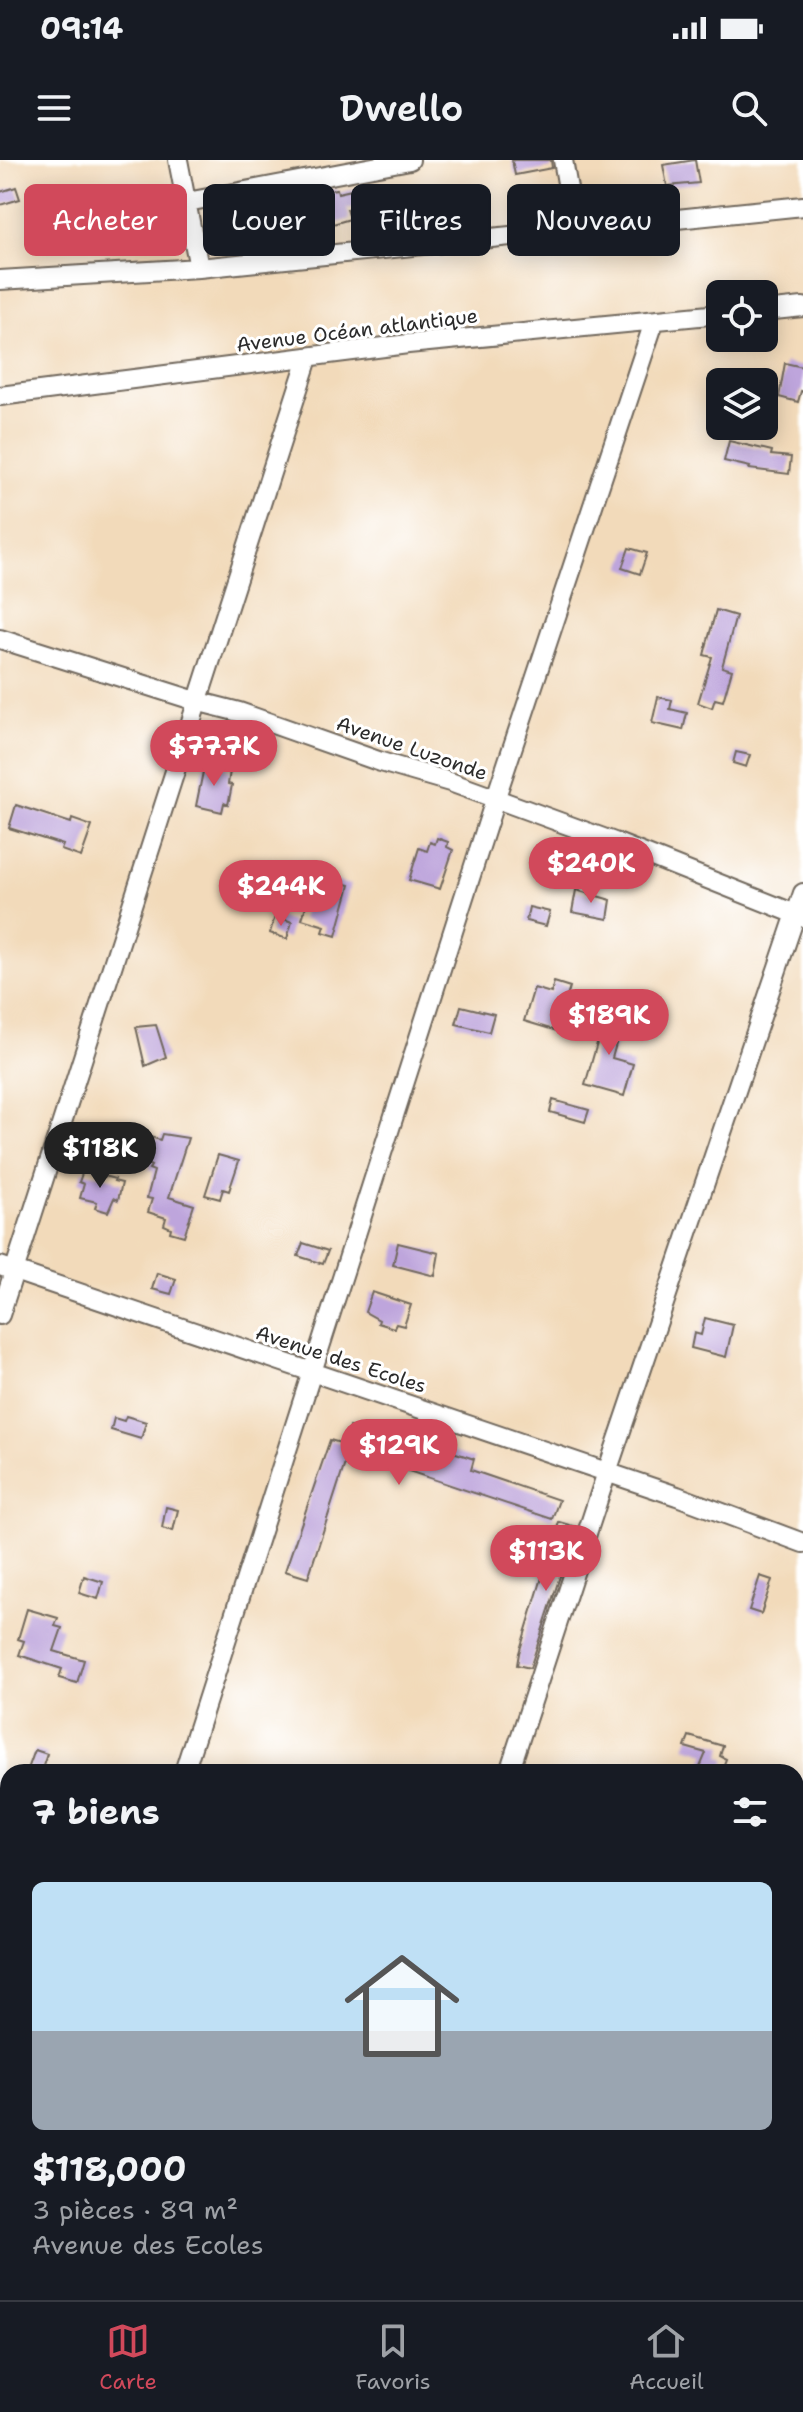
<!DOCTYPE html>
<html lang="fr">
<head>
<meta charset="utf-8">
<style>
	body { margin:0; font-family:"Shantell Sans",sans-serif; background:#242831; color:#f1f3f6; height:100vh; display:flex; flex-direction:column; font-size:30px; white-space:nowrap }
	* { box-sizing:border-box; margin:0 }
	p { font-size:26px; color:#9ea1a6 }
	.icon { flex:none; width:44px; height:44px; fill:none; stroke:currentColor; stroke-width:2; stroke-linecap:round; stroke-linejoin:round }
	.map { position:relative; flex:1; overflow:hidden }
	.side { position:absolute; left:0px; top:1604px; width:804px; height:536px; display:flex; flex-direction:column; background:#171b24; border-radius:24px 24px 0 0; box-shadow:0 4px 20px #0003 }
	.side>* { flex:none }
	.hud { position:absolute; left:24px; top:24px; width:756px; height:72px; display:flex; gap:16px }
	.tools { position:absolute; left:706px; top:120px; display:grid; gap:16px }
	.tools a { display:grid; place-items:center; width:72px; height:72px; border-radius:12px; background:#171b24; box-shadow:0 4px 20px #0003; font-size:40px }
	.price { position:absolute; translate:-50% -68px; padding:0 18px; border-radius:28px; background:#d1495b; color:#fff; font-size:26px; line-height:52px; filter:drop-shadow(0 2px 4px #0008) }
	.price::after { content:''; position:absolute; left:50%; top:48px; width:24px; height:18px; margin-left:-12px; background:inherit; clip-path:polygon(0 0,100% 0,50% 100%) }
	.price.selected { background:#222; color:#fff }
	ul { padding:0; list-style:none }
	li { display:grid; align-content:center; gap:16px; height:424px; padding:0 32px }
	li+li { border-top:2px solid #363941 }
	li span { display:grid; place-items:center; height:248px; border-radius:12px; color:#555 }
	li>.icon { margin-inline-start:auto }
	span .icon { width:144px; height:144px; fill:#fffc; stroke-width:1 }
	li b { font-size:34px }
	h2 { display:flex; justify-content:space-between; align-items:center; height:96px; padding:0 32px; font-size:34px }
	.chip { padding:0 28px; border-radius:12px; background:#171b24; box-shadow:0 4px 20px #0003; font-size:28px; line-height:72px }
	.chip.selected { background:#d1495b; color:#fff }
	.status { display:flex; justify-content:space-between; align-items:center; height:56px; padding:0 40px; background:#171b24; direction:ltr }
	.status svg { height:22px; fill:currentColor }
	header { display:flex; justify-content:space-between; align-items:center; height:104px; padding:0 32px; background:#171b24; font-size:36px; font-weight:600 }
	.menu { display:flex; justify-content:space-around; align-items:center; height:112px; border-top:2px solid #363941; background:#171b24; font-size:22px; color:#9ea1a6 }
	.menu a { display:grid; justify-items:center; gap:4px }
	.menu .selected { color:#d1495b }
	.map>svg:first-child { display:block }
	.building { fill:#bea5dc }
	.lines { fill:none; stroke-linecap:round; stroke-linejoin:round }
	.street-casing { stroke:#71685d; stroke-width:22 }
	.street { stroke:#fff; stroke-width:18 }
	.labels { text-anchor:middle; stroke-width:6; stroke-linejoin:round; paint-order:stroke }
	.street-label { font-size:20px; fill:#2b2b2b; stroke:#fff }
</style>
</head>
<body>
<div class="status"><b>09:14</b><svg viewBox="0 0 49 12"><path d="M0 12V9h3v3zM5 12V6h3v6zM10 12V3h3v9zM15 12V0h3v12zM26 1h20v11H26zM47 4h2v5h-2z"/></svg></div>
<header><svg class="icon" aria-label="menu" viewBox="0 0 24 24"><path d="M4 6h16M4 12h16M4 18h16"/></svg>Dwello<svg class="icon" aria-label="search" viewBox="0 0 24 24"><circle cx="10" cy="10" r="6"/><path d="M15 15l6 6"/></svg></header>
<div class="map">
<svg width="803" height="2140" viewBox="0 0 803 2140">
	<rect width="100%" height="100%" fill="#fff"/>
	<filter id="ink" filterUnits="userSpaceOnUse"><feTurbulence type="fractalNoise" baseFrequency=".0125" numOctaves="2"/><feDisplacementMap in="SourceGraphic" scale="16" xChannelSelector="R" yChannelSelector="G"/><feConvolveMatrix kernelMatrix="1 2 1 2 8 2 1 2 1" color-interpolation-filters="sRGB"/></filter>
	<filter id="wash" filterUnits="userSpaceOnUse"><feTurbulence type="fractalNoise" baseFrequency=".006" numOctaves="4" result="noise"/><feDisplacementMap in="SourceGraphic" scale="32" xChannelSelector="R" yChannelSelector="G"/><feGaussianBlur stdDeviation="1.8" result="paint"/><feColorMatrix in="noise" values="0 0 0 0 0 0 0 0 0 0 0 0 0 0 0 0 0 1.4 0 .05"/><feComposite in="paint" operator="in"/></filter>
	<g filter="url(#wash)">
		<rect width="100%" height="100%" fill="#f2daba"/>
		<g id="blocks">
			<path class="building" d="M 512,0 L 551,0 L 552,8 L 515,15 Z
				M 695,0 L 699,23 L 667,26 L 663,5 Z
				M 16,27 L 20,39 L 0,45 L 0,32 Z
				M 365,27 L 369,44 L 347,49 L 350,59 L 333,64 L 324,31 L 337,29 L 338,33 Z
				M 556,32 L 558,49 L 542,51 L 539,35 Z
				M 289,37 L 295,67 L 279,72 L 274,40 Z
				M 785,203 L 803,207 L 803,232 L 801,231 L 798,242 L 779,237 Z
				M 729,281 L 772,291 L 771,295 L 791,297 L 789,314 L 749,309 L 750,307 L 724,301 Z
				M 629,388 L 647,393 L 640,414 L 622,408 Z
				M 716,450 L 736,456 L 722,507 L 732,510 L 723,541 L 715,539 L 712,548 L 698,543 L 712,497 L 704,495 Z
				M 658,537 L 672,540 L 670,549 L 687,553 L 683,570 L 652,563 Z
				M 736,592 L 750,595 L 746,607 L 733,603 Z
				M 205,602 L 227,607 L 226,610 L 230,611 L 228,624 L 232,625 L 228,645 L 224,643 L 222,652 L 196,646 Z
				M 16,645 L 71,663 L 72,659 L 92,666 L 81,697 L 61,690 L 63,685 L 9,668 Z
				M 437,678 L 448,682 L 447,687 L 453,690 L 440,729 L 409,720 L 419,688 L 427,691 L 430,682 L 435,684 Z
				M 314,716 L 350,725 L 336,776 L 323,772 L 325,766 L 302,759 L 309,736 L 292,732 L 295,719 L 312,724 Z
				M 576,730 L 611,740 L 608,759 L 572,752 Z
				M 529,747 L 550,752 L 546,766 L 526,761 Z
				M 275,756 L 292,762 L 287,779 L 270,773 Z
				M 554,822 L 570,827 L 557,871 L 524,861 L 534,828 L 551,833 Z
				M 608,845 L 626,849 L 612,898 L 633,904 L 624,936 L 585,925 Z
				M 461,846 L 494,854 L 489,872 L 456,864 Z
				M 156,865 L 166,897 L 145,906 L 136,867 Z
				M 553,940 L 589,950 L 585,962 L 550,952 Z
				M 162,974 L 188,978 L 169,1037 L 194,1045 L 184,1076 L 170,1072 L 171,1068 L 164,1065 L 166,1058 L 148,1052 L 152,1039 L 147,1038 L 154,1011 L 149,1009 L 151,1006 L 147,1004 L 150,996 L 139,992 L 144,975 L 160,980 Z
				M 218,995 L 239,1001 L 229,1031 L 223,1029 L 220,1039 L 205,1035 Z
				M 83,1011 L 115,1019 L 114,1021 L 122,1023 L 118,1040 L 114,1038 L 108,1052 L 95,1048 L 97,1042 L 80,1038 L 84,1024 L 79,1022 Z
				M 303,1083 L 328,1091 L 323,1104 L 298,1096 Z
				M 398,1083 L 439,1093 L 435,1116 L 393,1105 Z
				M 157,1113 L 176,1119 L 171,1134 L 152,1129 Z
				M 372,1132 L 411,1145 L 404,1166 L 396,1164 L 394,1168 L 378,1163 L 379,1160 L 365,1152 Z
				M 705,1158 L 733,1165 L 726,1197 L 691,1188 L 694,1173 L 701,1175 Z
				M 126,1256 L 146,1262 L 141,1279 L 111,1270 L 114,1258 L 124,1261 Z
				M 350,1267 L 447,1300 L 450,1291 L 474,1299 L 471,1310 L 559,1340 L 552,1359 L 349,1291 L 308,1418 L 285,1411 L 330,1280 L 344,1284 Z
				M 166,1347 L 178,1350 L 173,1371 L 162,1368 Z
				M 559,1362 L 576,1367 L 530,1508 L 517,1505 L 519,1493 Z
				M 84,1416 L 103,1422 L 98,1439 L 79,1433 Z
				M 760,1416 L 772,1420 L 761,1454 L 749,1450 Z
				M 27,1449 L 58,1458 L 55,1466 L 62,1468 L 54,1491 L 84,1500 L 77,1523 L 59,1518 L 62,1509 L 19,1495 L 24,1481 L 18,1479 Z
				M 689,1576 L 723,1586 L 720,1596 L 726,1599 L 721,1612 L 698,1612 L 706,1593 L 685,1587 Z
				M 35,1590 L 47,1594 L 41,1612 L 27,1612 Z"/>
		</g>
	</g>
	<g filter="url(#ink)">
		<use href="#blocks" fill-opacity="0" stroke="#71685d" stroke-width="2"/>
		<g class="lines">
			<g class="street-casing">
				<path id="street" d="M 178,0 L 199,108
					M 563,0 L 575,69
					M 187,42 L 410,0
					M 0,120 L 199,108 L 803,46
					M 764,151 L 803,147
					M 0,236 L 408,184 L 720,154
					M 0,479 L 196,541 L 239,552 L 381,602 L 450,622 L 617,683 L 803,757
					M 0,1106 L 677,1336 L 803,1383
					M 0,1155 L 308,198
					M 184,1612 L 495,640 L 654,162
					M 509,1612 L 607,1312 L 803,733
					M 0,1739 L 8,1742
					M 796,1765 L 803,1745
					M 796,2033 L 803,2035
					M 2,2140 L 8,2123
					M 338,2140 L 340,2132
					M 676,2140 L 679,2132"/>
			</g>
			<use href="#street" class="street"/>
		</g>
	</g>
	<g class="labels">
		<g class="street-label">
			<text transform="translate(357 170) rotate(-7)" y="7">Avenue Océan atlantique</text>
			<text transform="translate(412 588) rotate(19)" y="7">Avenue Luzonde</text>
			<text transform="translate(341 1199) rotate(18)" y="7">Avenue des Ecoles</text>
		</g>
	</g>
</svg>
<div class="tools">
<a><svg class="icon" aria-label="locate" viewBox="0 0 24 24"><circle cx="12" cy="12" r="6"/><path d="M12 2v4M12 18v4M2 12h4M18 12h4"/></svg></a>
<a><svg class="icon" aria-label="layers" viewBox="0 0 24 24"><path d="M12 4l9 5-9 5-9-5zM3 14l9 5 9-5"/></svg></a>
</div>
<b class="price" style="left:214px;top:628px">$77.7K</b>
<b class="price" style="left:591px;top:745px">$240K</b>
<b class="price" style="left:281px;top:768px">$244K</b>
<b class="price" style="left:609px;top:897px">$189K</b>
<b class="price selected" style="left:100px;top:1030px">$118K</b>
<b class="price" style="left:399px;top:1327px">$129K</b>
<b class="price" style="left:546px;top:1433px">$113K</b>
<div class="hud">
<a class="chip selected">Acheter</a>
<a class="chip">Louer</a>
<a class="chip">Filtres</a>
<a class="chip">Nouveau</a>
</div>
<section class="side">
<h2>7 biens<svg class="icon" aria-label="filters" viewBox="0 0 24 24"><path d="M4 7h16M4 17h16"/><circle cx="9" cy="7" r="2"/><circle cx="15" cy="17" r="2"/></svg></h2>
<ul>
<li><span style="background:linear-gradient(#bfe0f5 60%,#9aa5b1 0)"><svg class="icon" aria-label="home" viewBox="0 0 24 24"><path d="M3 11l9-7 9 7M6 9v11h12V9"/></svg></span><div><b>$118,000</b><p>3 pièces · 89 m²</p><p>Avenue des Ecoles</p></div></li>
</ul>
</section>
</div>
<nav class="menu">
<a class="selected"><svg class="icon" aria-label="map" viewBox="0 0 24 24"><path d="M3 6l6-2 6 2 6-2v14l-6 2-6-2-6 2zM9 4v14M15 6v14"/></svg>Carte</a>
<a><svg class="icon" aria-label="saved" viewBox="0 0 24 24"><path d="M7 4h10v16l-5-4-5 4z"/></svg>Favoris</a>
<a><svg class="icon" aria-label="home" viewBox="0 0 24 24"><path d="M3 11l9-7 9 7M6 9v11h12V9"/></svg>Accueil</a>
</nav>
</body>
</html>
